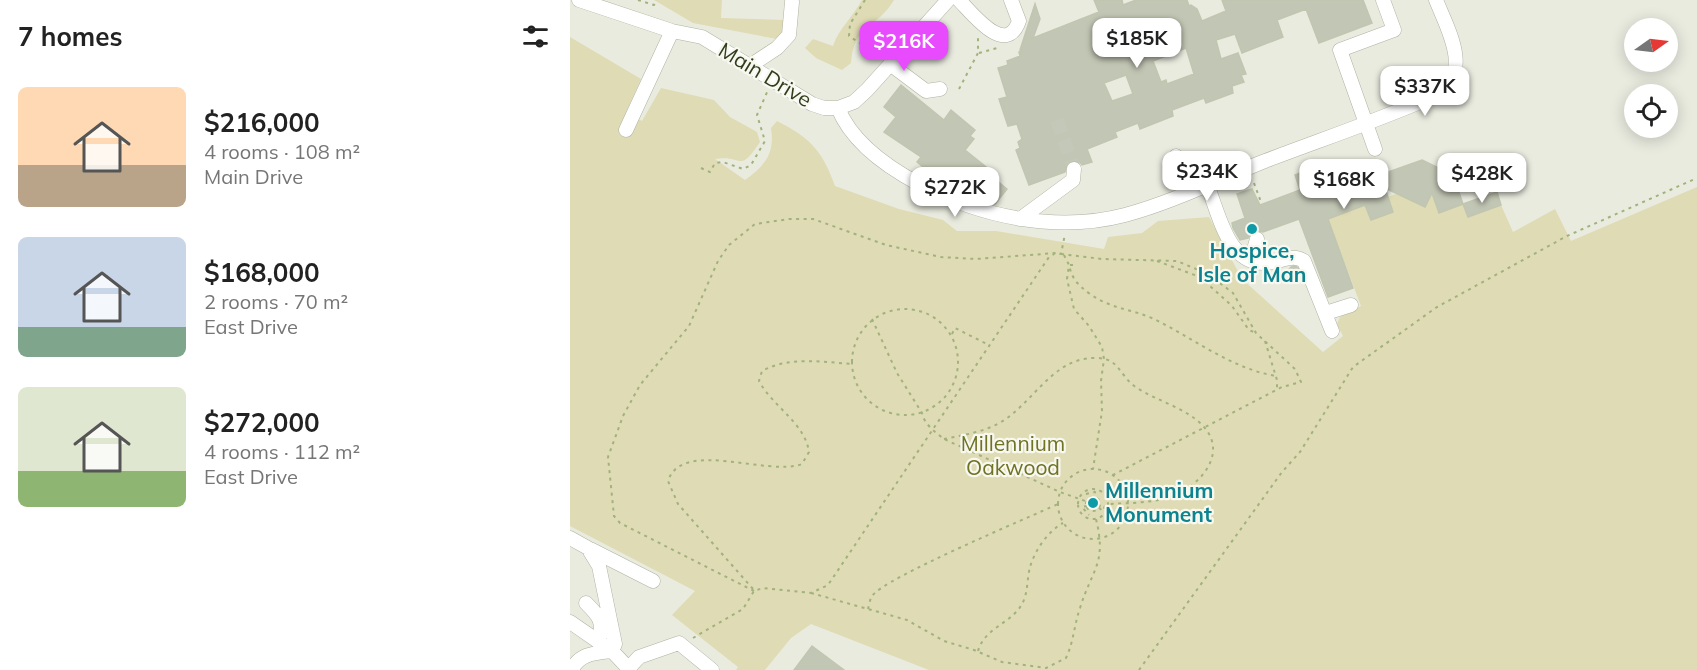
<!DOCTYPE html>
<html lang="en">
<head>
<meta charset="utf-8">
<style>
	body { margin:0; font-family:Mulish,sans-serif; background:#f6f6f6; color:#222; height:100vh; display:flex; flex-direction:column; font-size:22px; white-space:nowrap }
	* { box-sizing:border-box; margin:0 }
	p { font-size:20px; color:#767676 }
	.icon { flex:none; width:33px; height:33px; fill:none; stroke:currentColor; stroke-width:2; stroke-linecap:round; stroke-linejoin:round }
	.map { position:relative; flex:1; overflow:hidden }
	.side { display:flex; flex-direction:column; background:#fff; width:570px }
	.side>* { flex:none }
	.needle { width:39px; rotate:76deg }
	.tools { position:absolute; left:1054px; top:18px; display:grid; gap:12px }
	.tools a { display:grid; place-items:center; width:54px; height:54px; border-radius:50%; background:#fff; box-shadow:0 3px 15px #0003; font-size:30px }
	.price { position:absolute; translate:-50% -51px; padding:0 14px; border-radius:12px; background:#fff; color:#222; font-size:20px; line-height:39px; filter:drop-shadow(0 2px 3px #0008) }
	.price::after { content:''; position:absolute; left:50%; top:36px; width:18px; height:14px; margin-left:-9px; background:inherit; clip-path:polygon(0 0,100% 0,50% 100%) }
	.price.on { background:#e84afe; color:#fff }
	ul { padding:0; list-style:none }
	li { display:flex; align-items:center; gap:18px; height:150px; padding:0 18px }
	li span { display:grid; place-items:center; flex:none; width:168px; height:120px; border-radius:9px; color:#555 }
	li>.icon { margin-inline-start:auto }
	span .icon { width:72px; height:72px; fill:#fffc; stroke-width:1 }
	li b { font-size:26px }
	h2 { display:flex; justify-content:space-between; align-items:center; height:72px; padding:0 18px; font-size:26px }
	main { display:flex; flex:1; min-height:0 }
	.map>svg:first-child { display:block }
	.green { fill:#dfdbb5 }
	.building { fill:#c2c6b4; stroke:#c1c6b0; stroke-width:1.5; fill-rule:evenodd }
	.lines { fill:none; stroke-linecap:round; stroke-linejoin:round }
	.minor-tunnel { stroke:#c4c8b8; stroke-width:14; stroke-dasharray:14 7; stroke-linecap:butt }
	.minor-casing { stroke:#aeb3a1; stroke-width:15 }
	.path { stroke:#a1b27c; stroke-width:2; stroke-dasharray:3 4.5; stroke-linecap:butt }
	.minor { stroke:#fff; stroke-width:14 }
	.culture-dot { fill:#0f9aa8; stroke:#f7f8ef; stroke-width:2 }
	.labels { text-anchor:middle; stroke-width:4.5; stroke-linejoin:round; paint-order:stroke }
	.street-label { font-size:21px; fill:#323d1e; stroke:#f7f8ef }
	.culture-label { font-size:21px; font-weight:bold; fill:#0d838f; stroke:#f7f8ef }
	.park-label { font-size:21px; fill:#707224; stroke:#f7f8ef }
</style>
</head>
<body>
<main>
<section class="side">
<h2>7 homes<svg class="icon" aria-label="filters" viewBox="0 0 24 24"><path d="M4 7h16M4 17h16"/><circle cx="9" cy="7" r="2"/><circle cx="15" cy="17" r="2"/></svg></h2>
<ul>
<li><span style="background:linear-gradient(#ffd9b3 65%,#b9a48a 0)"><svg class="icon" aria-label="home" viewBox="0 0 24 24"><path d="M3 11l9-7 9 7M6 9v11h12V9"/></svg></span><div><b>$216,000</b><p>4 rooms · 108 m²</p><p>Main Drive</p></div></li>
<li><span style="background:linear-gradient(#c9d6e8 75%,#7fa58c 0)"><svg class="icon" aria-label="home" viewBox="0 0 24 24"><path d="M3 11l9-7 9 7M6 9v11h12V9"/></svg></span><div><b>$168,000</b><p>2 rooms · 70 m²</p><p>East Drive</p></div></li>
<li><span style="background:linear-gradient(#dfe7d0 70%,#8fb573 0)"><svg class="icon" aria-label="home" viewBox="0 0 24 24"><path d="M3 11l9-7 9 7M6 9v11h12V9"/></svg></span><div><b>$272,000</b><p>4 rooms · 112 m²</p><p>East Drive</p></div></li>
</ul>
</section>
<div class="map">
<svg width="1127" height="670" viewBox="0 0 1127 670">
	<rect width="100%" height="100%" fill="#e9ebdf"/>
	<path class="green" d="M 84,0 L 152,0 L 151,18 L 215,20 L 214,31 L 207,39 L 123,23 Z
		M 292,0 L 324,0 C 306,30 284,23 281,63 L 272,70 L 246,58 L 235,48 L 243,39 L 263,46 C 269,28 283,17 292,0 Z
		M 0,37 L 71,79 L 56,112 L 72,121 L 91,88 L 144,100 L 160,117 L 187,132 L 190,142 C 168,175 174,154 145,159 L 175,180 C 195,165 205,154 201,128 L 207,121 C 241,138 253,152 265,186 L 329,209 L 373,220 L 387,231 L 426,231 L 534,249 L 538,237 L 572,233 L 588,221 L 639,217 L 672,279 L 753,352 L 773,336 L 767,324 L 770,317 L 791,306 L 758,219 L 795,205 L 801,220 L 823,212 L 818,197 L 846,186 L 862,193 L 869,213 L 893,204 L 898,217 L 931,205 L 943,232 L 985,209 L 1001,241 L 1127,187 L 1127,670 L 359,670 L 241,624 L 221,638 L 195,670 L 166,670 L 168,667 L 102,615 L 125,591 L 0,526 Z"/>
	<path class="building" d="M 524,0 L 552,0 L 553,5 L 566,0 L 617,0 L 619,6 L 621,5 L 627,9 L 632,21 L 656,11 L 652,0 L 793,0 L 802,23 L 749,43 L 736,9 L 707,20 L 713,37 L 672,53 L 665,34 L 646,40 L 651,59 L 668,53 L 676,74 L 671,75 L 674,82 L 662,86 L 663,93 L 636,103 L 634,98 L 602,110 L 603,116 L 570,129 L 568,123 L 545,132 L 547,137 L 517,149 L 522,162 L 512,165 L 509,161 L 501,161 L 496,164 L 495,172 L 459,185 L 446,150 L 450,148 L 448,142 L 452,139 L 447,124 L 438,126 L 429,99 L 437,97 L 428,68 L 438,65 L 437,61 L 450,56 L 449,52 L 453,51 L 450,50 L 465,4 L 470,19 L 463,38 L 529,12 ZM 596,20 L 602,37 L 575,48 L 569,30 ZM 616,48 L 624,74 L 597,84 L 596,80 L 591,82 L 583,61 ZM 556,75 L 563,94 L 542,101 L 534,83 Z
		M 331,85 L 374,120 L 381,110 L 405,130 L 400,136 L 404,139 L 395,150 L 421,171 L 419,174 L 437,189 L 425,204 L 407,190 L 400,196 L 370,173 L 366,178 L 347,162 L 351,157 L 314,132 L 326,117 L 314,107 Z
		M 852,160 L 883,175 L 893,204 L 869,213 L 862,193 L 855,207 L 815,188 L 823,212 L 801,220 L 795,205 L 758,219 L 783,288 L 758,297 L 729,219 L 693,232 L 684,230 L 678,238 L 670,240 L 663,228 L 662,223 L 675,218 L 667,194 L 682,189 L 690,205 L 730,190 L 725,175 L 736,171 L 743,190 L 798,172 L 807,176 Z
		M 927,192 L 931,205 L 898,217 L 893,204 Z
		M719 271a5 5 0 1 1 10 0a5 5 0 1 1-10 0Z
		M 242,646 L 274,670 L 224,670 Z"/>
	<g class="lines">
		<path class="minor-tunnel" d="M 487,120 L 504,169"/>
		<g class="minor-casing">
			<path id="minor" d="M 9,0 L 102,31 L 132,37 L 242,104 L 254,108 L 268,108 L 284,102 L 297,90 L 378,0
				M 389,0 C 402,13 436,58 449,21 L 441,0
				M 320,64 L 356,91 L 370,89
				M 181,65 L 207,48 L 219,35 L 222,2
				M 268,108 C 282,143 317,167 349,184 C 411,217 486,233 555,215 C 603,202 649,179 695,161 C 753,139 812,119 869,94 C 902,70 878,30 866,0
				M 56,130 L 102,31
				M 805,149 L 770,50 L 824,30 L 813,0
				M 606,156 L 619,191
				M 637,185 C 650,215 658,271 703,262 C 715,260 723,254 734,261 L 762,331
				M 450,219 L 503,180 L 504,169
				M 681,260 L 687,239
				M 756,313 L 781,305
				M 0,538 L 18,548 L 29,566 L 45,644 L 42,651
				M 20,549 L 83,581
				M 16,603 C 29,616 34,621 29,640
				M 0,622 L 42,651 L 60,670
				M 59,668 L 69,657 L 109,643 L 142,670
				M 2,670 C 9,653 26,653 42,651"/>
		</g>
		<path class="path" d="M 68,0 L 84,5 L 87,0
			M 295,0 L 280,24 L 279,36 L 311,57
			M 409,53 L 427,48
			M 389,89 L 408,53 L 408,37
			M 131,168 L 140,172 L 145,163 L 153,162 L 173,169 L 181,165 L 195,141 L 187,115 L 198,90
			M 684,183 L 691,202
			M 491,254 L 532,259 L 607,261 L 638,274 L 663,293 L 686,333 L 725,369 L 731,382 L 712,387 L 543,475
			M 494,255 L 499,265 L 497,279 L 504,309 L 519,326 L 532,347 L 534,359 L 531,381 L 532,411 L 523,469
			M 587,261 L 630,277 L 662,306 L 679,330 L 686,333
			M 503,265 L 499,265 C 502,279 508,285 520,294 C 541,309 562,309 584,319 C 623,338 662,369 706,376
			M282 362a53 53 0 1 1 106 0a53 53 0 1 1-106 0Z
			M 302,319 L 327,373 L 352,413 C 354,424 365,432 374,439 L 490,492 L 521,503
			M 382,334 L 385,328 L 419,345
			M 695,341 L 707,380 L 707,389
			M 374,439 C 394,435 414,432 431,422 C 460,405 480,365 514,359 C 551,353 546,374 567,388 C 587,401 617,408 634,427 C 657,453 632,483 606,495 C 586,503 560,503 539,504
			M488 504a35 35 0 1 1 70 0a35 35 0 1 1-70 0Z
			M508 504a15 15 0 1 1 30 0a15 15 0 1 1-30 0Z
			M 516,494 L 525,492 L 524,497
			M516 504a7 7 0 1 1 14 0a7 7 0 1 1-14 0Z
			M 517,506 L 512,507 L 519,515
			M 529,508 L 533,511 L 536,503
			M 183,589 L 108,504 L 98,481 C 112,438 197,477 232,464 L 239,452 C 235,423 203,407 189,381 L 192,371 C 220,356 251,362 282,364
			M 184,591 L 50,523 L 44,516 L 38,457 L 53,416 L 70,385 L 119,326 L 148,261 L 159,245 L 185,224 L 219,219 L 243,219 L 316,245 L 371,257 L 406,259 L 486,253
			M 241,593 L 337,620 L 374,641 L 404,650 L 432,662 L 476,668 L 496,658 C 504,641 504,625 510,608 C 522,569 537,564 526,519
			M 298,609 C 299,605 300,599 302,596 C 314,578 460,517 488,504
			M 123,638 L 173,609 L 184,591 L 193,588 L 241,593 L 258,585 L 479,257 L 486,253 L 491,254 L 495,234
			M 408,651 C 415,627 441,624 452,604 C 458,594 457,578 460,567 C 465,550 478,531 493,523
			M 569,670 L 712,472 L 730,452 L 783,367 L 867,307 L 997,236 L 1127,178"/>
		<use href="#minor" class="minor"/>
	</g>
	<g class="culture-dot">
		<circle cx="682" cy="229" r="6"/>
		<circle cx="523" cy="503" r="6"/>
	</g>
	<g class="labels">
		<g class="street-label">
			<text transform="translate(195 75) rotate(31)" y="7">Main Drive</text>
		</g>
		<g class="culture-label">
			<text x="682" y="258">Hospice,<tspan x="682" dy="24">Isle of Man</tspan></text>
			<text x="535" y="498" text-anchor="start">Millennium<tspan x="535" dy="24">Monument</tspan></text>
		</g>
		<g class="park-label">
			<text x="443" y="451">Millennium<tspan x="443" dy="24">Oakwood</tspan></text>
		</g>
	</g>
</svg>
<div class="tools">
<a><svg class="needle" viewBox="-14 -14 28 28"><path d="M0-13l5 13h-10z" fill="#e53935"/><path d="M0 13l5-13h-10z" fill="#767676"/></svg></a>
<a><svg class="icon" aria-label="locate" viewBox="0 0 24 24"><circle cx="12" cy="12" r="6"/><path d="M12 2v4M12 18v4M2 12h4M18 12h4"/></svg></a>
</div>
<b class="price" style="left:567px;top:69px">$185K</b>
<b class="price on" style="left:334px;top:72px">$216K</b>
<b class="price" style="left:855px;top:117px">$337K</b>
<b class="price" style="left:637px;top:202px">$234K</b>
<b class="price" style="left:912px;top:204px">$428K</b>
<b class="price" style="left:774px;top:210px">$168K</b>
<b class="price" style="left:385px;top:218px">$272K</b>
</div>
</main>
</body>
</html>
